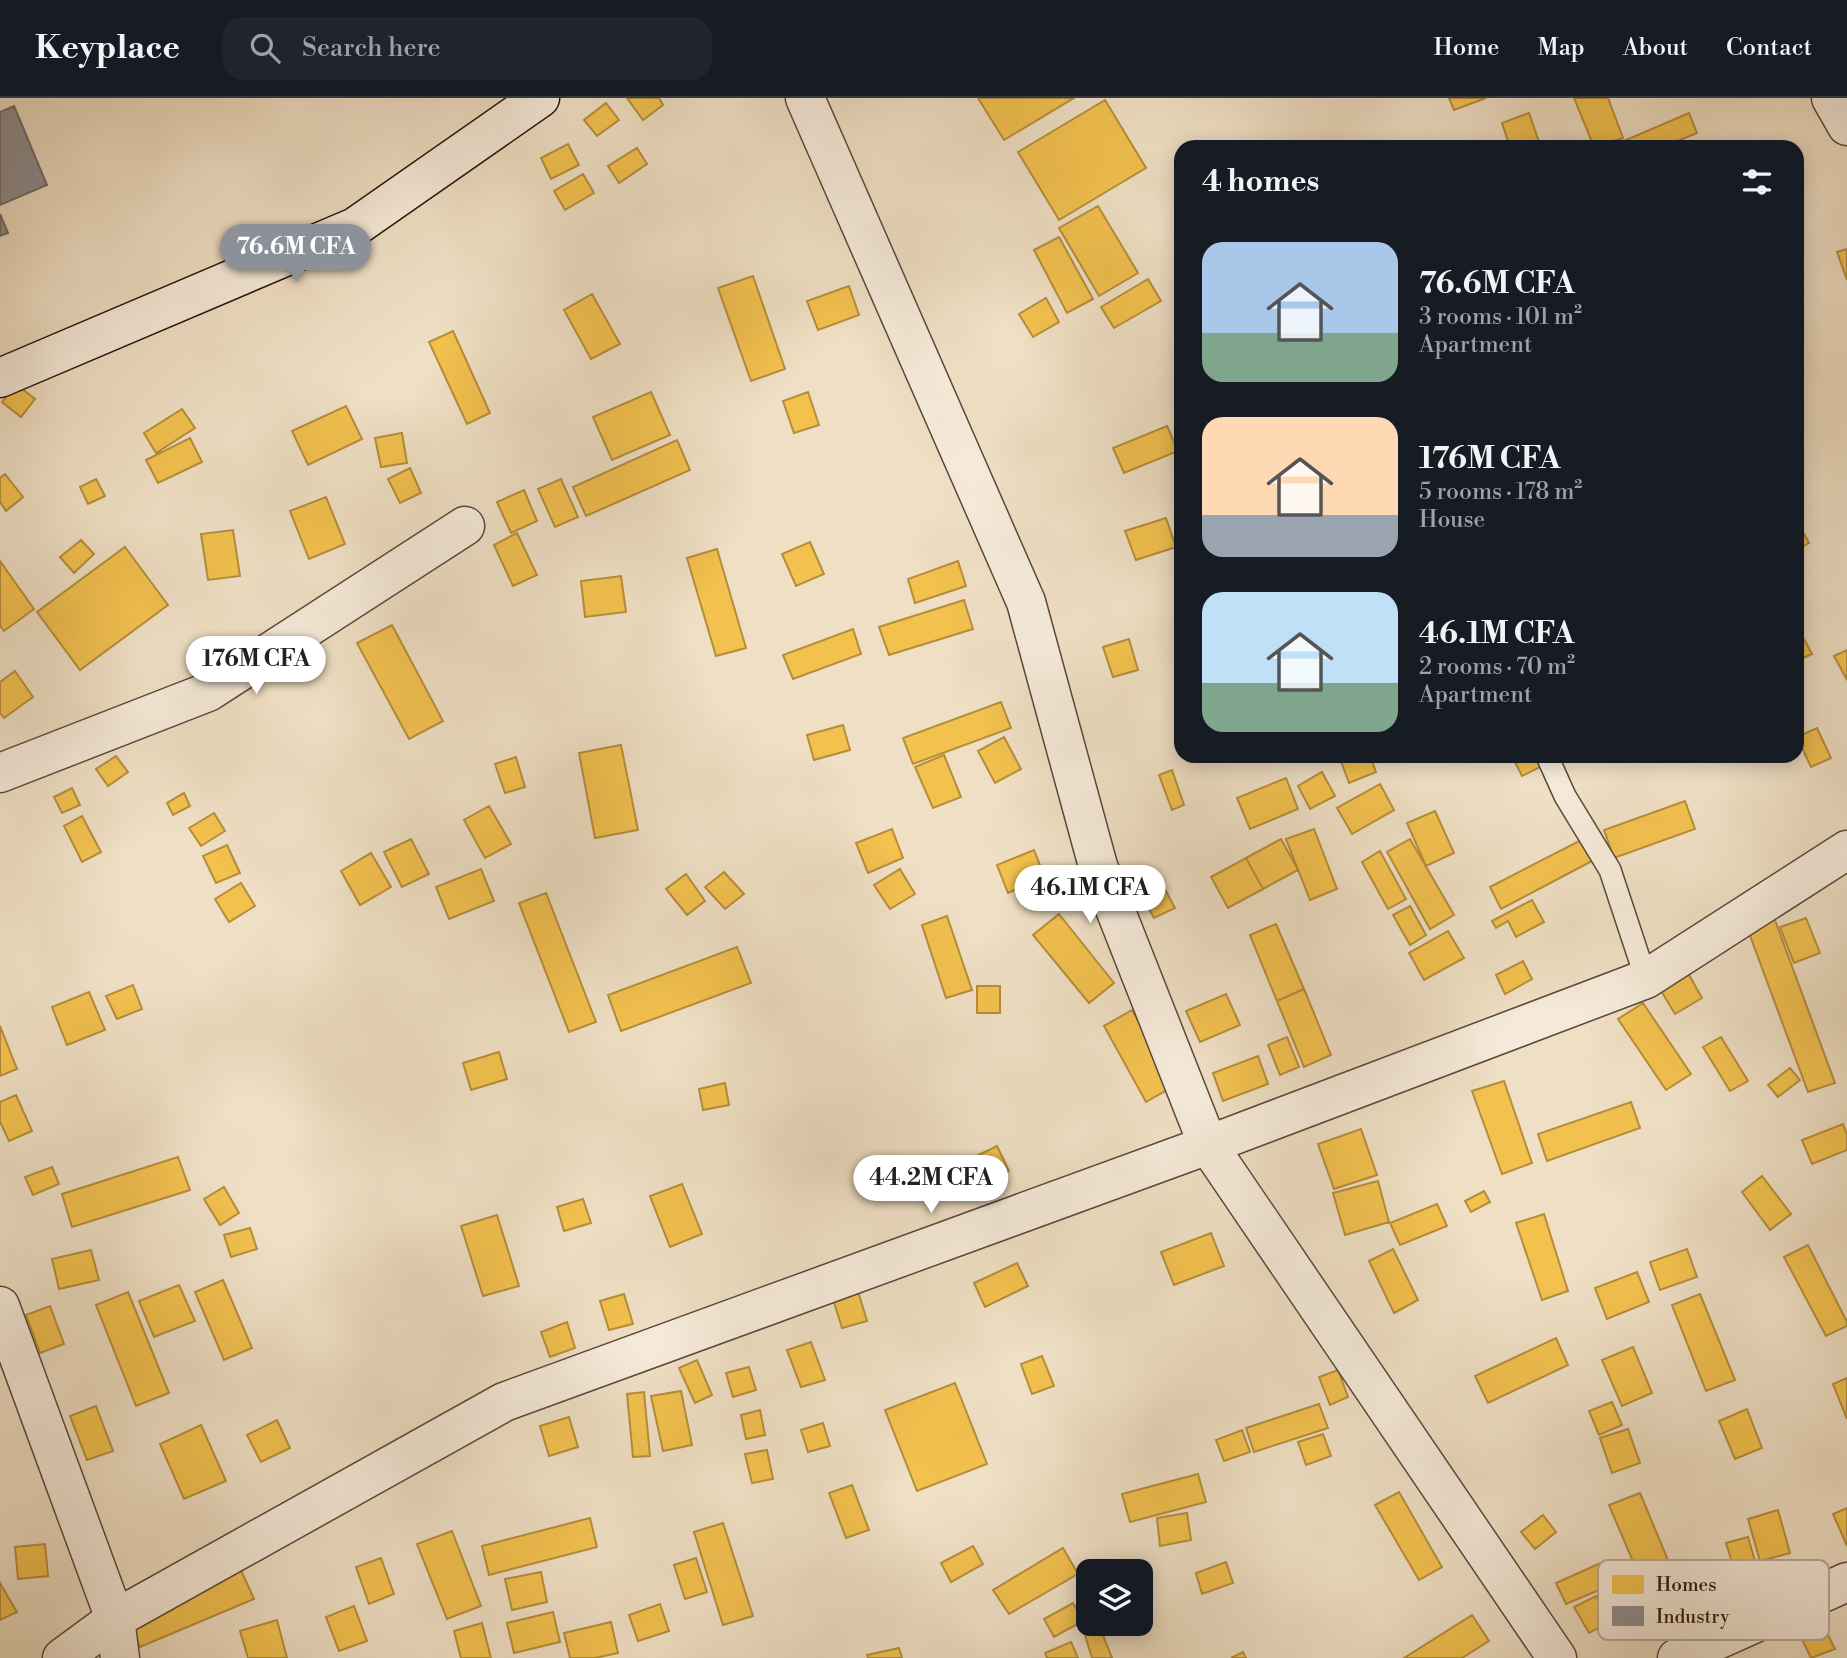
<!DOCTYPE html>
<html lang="en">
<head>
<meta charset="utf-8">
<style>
	body { margin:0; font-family:"Libre Bodoni",serif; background:#20242c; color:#f1f3f6; height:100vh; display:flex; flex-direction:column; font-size:26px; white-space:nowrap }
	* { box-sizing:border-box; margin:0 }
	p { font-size:23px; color:#9ea1a6 }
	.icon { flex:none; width:38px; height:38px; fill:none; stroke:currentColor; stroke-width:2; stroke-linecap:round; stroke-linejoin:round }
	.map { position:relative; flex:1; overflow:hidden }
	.panel { position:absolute; left:1174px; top:42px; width:630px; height:623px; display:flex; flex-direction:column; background:#171b24; border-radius:21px; box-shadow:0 4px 18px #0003 }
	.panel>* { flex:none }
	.fabs { position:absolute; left:1076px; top:1461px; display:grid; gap:14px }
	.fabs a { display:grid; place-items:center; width:77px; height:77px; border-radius:14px; background:#171b24; box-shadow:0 4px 18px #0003; font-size:35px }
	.price { position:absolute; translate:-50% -60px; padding:0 16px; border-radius:24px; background:#fff; color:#222; font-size:23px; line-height:46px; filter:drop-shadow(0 2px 4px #0008) }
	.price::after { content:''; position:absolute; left:50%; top:42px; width:21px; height:16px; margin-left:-10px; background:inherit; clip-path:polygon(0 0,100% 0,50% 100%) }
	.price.on { background:#8c9099; color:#fff }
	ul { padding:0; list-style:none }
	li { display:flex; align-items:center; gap:21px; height:175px; padding:0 28px }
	li span { display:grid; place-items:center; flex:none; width:196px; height:140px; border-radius:21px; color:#555 }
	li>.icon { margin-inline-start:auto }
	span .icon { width:84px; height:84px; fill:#fffc; stroke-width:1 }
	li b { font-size:30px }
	h2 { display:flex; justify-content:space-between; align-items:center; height:84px; padding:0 28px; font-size:30px }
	header { display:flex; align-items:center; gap:42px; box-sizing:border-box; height:98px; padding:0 35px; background:#171b24; border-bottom:2px solid #363941 }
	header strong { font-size:33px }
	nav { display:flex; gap:38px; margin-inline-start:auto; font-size:24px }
	.search { width:490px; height:63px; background:#20242c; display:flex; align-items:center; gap:18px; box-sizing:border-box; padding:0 24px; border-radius:21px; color:#9ea1a6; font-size:26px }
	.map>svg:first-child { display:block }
	.homes { fill:#f2c14e; stroke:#b68d3a; stroke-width:2 }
	.industry { fill:#8d8d92; stroke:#6f696a; stroke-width:2 }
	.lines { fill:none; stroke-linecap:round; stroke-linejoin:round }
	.lane-casing { stroke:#5a483a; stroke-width:24 }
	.street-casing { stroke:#5a483a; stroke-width:41 }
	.secondary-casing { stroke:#29150c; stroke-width:41 }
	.lane { stroke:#f5ead9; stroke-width:21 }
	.street { stroke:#f5ead9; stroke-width:38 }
	.secondary { stroke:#f5ead9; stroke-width:38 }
	.key { fill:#f5ead9; stroke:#b8aa9c; stroke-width:2 }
	.key-label { font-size:19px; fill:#29150c }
</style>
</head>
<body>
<header>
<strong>Keyplace</strong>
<div class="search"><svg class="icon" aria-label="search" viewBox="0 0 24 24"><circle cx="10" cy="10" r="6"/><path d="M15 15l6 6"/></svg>Search here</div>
<nav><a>Home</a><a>Map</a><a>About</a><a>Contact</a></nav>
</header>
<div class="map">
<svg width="1847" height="1560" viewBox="0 0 1847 1560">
	<rect width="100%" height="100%" fill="#efdfc4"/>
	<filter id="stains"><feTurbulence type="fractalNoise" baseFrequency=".00286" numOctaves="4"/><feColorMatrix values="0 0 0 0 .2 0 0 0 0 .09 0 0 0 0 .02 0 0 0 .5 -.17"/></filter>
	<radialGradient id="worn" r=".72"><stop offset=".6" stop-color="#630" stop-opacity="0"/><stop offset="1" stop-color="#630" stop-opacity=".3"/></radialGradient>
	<path class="homes" d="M 627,0 L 659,0 L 663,7 L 643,22 Z
		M 978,0 L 1074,0 L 1004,42 Z
		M 1449,0 L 1486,0 L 1454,12 Z
		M 1574,0 L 1608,0 L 1623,40 L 1594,49 Z
		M 1105,2 L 1146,70 L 1059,122 L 1018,54 Z
		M 606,5 L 619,22 L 597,38 L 584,22 Z
		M 1529,15 L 1539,44 L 1510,49 L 1502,25 Z
		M 1689,15 L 1697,35 L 1663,49 L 1629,49 L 1626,42 Z
		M 568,46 L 579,67 L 551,81 L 541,60 Z
		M 637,50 L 647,66 L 619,85 L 608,68 Z
		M 583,76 L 594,95 L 565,112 L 554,93 Z
		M 1098,108 L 1138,175 L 1099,198 L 1059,130 Z
		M 1059,139 L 1093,201 L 1067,215 L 1034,152 Z
		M 1847,151 L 1847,182 L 1837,154 Z
		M 753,178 L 785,271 L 751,283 L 718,190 Z
		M 1148,181 L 1161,203 L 1114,230 L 1101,209 Z
		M 849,188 L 859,217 L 818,232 L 807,203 Z
		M 592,196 L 620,246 L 591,261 L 564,212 Z
		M 1046,200 L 1059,224 L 1033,239 L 1019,216 Z
		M 453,233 L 490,315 L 467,326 L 429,244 Z
		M 16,286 L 35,301 L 21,319 L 2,304 Z
		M 651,294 L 670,337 L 612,362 L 593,319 Z
		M 808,294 L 819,327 L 794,335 L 783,303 Z
		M 346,308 L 362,341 L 308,367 L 292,333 Z
		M 182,311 L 195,330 L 156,355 L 144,335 Z
		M 1167,328 L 1178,353 L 1124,375 L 1113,350 Z
		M 402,335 L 407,365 L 381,369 L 375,340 Z
		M 190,340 L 202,364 L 158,385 L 146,362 Z
		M 677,342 L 690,372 L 586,418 L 573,389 Z
		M 410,370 L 421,395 L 400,405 L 388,381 Z
		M 5,376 L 23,399 L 6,413 L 0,404 L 0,380 Z
		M 96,381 L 105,398 L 88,406 L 80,389 Z
		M 561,381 L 578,419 L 555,429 L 538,391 Z
		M 524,392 L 537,423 L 511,435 L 497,404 Z
		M 326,399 L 345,446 L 309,461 L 290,413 Z
		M 1166,420 L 1176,449 L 1136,462 L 1125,433 Z
		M 1797,423 L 1809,445 L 1797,452 Z
		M 233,432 L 240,478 L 208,482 L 201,436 Z
		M 517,435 L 537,477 L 513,488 L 494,447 Z
		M 81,442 L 94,456 L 74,475 L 60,459 Z
		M 810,444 L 824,476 L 796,488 L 782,456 Z
		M 125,449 L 168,507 L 80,572 L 37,514 Z
		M 717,451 L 746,550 L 716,558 L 687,460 Z
		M 0,463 L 34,511 L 4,533 L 0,528 Z
		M 958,463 L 966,488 L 915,505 L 908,481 Z
		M 621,478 L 626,514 L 585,519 L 581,483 Z
		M 964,502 L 973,531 L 889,557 L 879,529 Z
		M 392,527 L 443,623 L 409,641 L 357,545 Z
		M 1797,528 L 1812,556 L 1797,563 Z
		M 853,531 L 861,556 L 793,581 L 783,557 Z
		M 1129,541 L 1138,572 L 1113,579 L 1103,549 Z
		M 1847,552 L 1847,582 L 1834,558 Z
		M 15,573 L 33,599 L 4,620 L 0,615 L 0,584 Z
		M 1001,604 L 1011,630 L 913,666 L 903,640 Z
		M 843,627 L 850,652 L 814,662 L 807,637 Z
		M 1817,630 L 1831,660 L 1811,669 L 1797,639 Z
		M 1004,639 L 1021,671 L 995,685 L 978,653 Z
		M 621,647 L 638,732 L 595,740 L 579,655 Z
		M 944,657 L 961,699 L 933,710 L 915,669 Z
		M 116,658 L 128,674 L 108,688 L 96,671 Z
		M 1339,658 L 1370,658 L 1376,674 L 1349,685 Z
		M 1512,658 L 1542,658 L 1546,666 L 1522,678 Z
		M 516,659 L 525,689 L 505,695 L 495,666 Z
		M 1172,672 L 1184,707 L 1172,712 L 1159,677 Z
		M 1322,674 L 1335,698 L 1310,711 L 1298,688 Z
		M 1286,680 L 1298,711 L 1250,731 L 1237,700 Z
		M 1380,686 L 1394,712 L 1352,736 L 1337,710 Z
		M 72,690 L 80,707 L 62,715 L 54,699 Z
		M 184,695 L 190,708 L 173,717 L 167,705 Z
		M 1685,703 L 1695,731 L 1614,760 L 1604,732 Z
		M 489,708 L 511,746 L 485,760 L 464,722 Z
		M 1435,713 L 1454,755 L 1426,768 L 1407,725 Z
		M 214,715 L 225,733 L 201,748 L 189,730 Z
		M 82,718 L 101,754 L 82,764 L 64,728 Z
		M 892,731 L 903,760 L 868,775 L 856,745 Z
		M 1314,731 L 1337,791 L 1310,802 L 1286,741 Z
		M 411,741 L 429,776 L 402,789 L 384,754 Z
		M 1281,741 L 1298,772 L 1263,791 L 1246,760 Z
		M 1410,741 L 1454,817 L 1430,831 L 1387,754 Z
		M 1583,741 L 1594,762 L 1501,811 L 1490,789 Z
		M 227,747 L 240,775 L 216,785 L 203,758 Z
		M 1034,752 L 1045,780 L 1008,795 L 997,767 Z
		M 1380,753 L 1406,801 L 1388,811 L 1362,764 Z
		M 371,755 L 391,789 L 360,807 L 341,773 Z
		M 1246,760 L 1263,791 L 1228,810 L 1211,779 Z
		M 481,771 L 494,803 L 449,821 L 436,789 Z
		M 900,771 L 915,796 L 890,811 L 874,787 Z
		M 724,774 L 744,796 L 725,811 L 705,789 Z
		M 686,776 L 705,803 L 687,817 L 666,791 Z
		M 1160,782 L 1175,810 L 1154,820 L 1139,793 Z
		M 241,785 L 255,808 L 229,824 L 215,801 Z
		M 546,795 L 596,924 L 569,934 L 519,805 Z
		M 1532,802 L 1544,824 L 1516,839 L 1508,823 L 1496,830 L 1492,823 Z
		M 1410,808 L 1426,837 L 1410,847 L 1393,817 Z
		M 1772,814 L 1835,985 L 1808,994 L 1745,824 Z
		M 1059,816 L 1114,885 L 1089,905 L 1033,837 Z
		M 947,818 L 972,892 L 946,900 L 922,827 Z
		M 1806,820 L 1820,855 L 1794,865 L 1780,829 Z
		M 1276,826 L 1304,891 L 1277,903 L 1250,837 Z
		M 1448,833 L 1464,860 L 1424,882 L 1409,855 Z
		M 737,849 L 751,885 L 621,933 L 608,897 Z
		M 1523,863 L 1532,881 L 1505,896 L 1496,877 Z
		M 1688,875 L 1702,900 L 1675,916 L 1660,891 Z
		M 133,887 L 142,911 L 117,921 L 106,898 Z
		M 977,888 L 1000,888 L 1000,915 L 977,915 Z
		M 1304,891 L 1331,957 L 1304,969 L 1277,903 Z
		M 89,894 L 105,932 L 67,947 L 52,909 Z
		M 1226,896 L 1240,927 L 1200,944 L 1186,913 Z
		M 1643,905 L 1691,976 L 1666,992 L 1618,921 Z
		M 1132,912 L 1174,988 L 1146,1004 L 1104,928 Z
		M 0,928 L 17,971 L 0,978 Z
		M 1287,939 L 1299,969 L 1280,977 L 1268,947 Z
		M 1721,939 L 1748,983 L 1730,993 L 1703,949 Z
		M 499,954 L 507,981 L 471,992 L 463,965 Z
		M 1258,958 L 1268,986 L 1223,1003 L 1213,975 Z
		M 1790,970 L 1800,982 L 1778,999 L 1768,987 Z
		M 1504,983 L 1532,1065 L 1502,1076 L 1472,993 Z
		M 725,985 L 729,1007 L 703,1012 L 699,991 Z
		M 16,997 L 32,1033 L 9,1043 L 0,1024 L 0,1004 Z
		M 1631,1004 L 1640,1030 L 1547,1063 L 1538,1036 Z
		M 1843,1026 L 1847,1037 L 1847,1052 L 1812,1066 L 1802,1042 Z
		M 1361,1031 L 1377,1077 L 1334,1091 L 1318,1046 Z
		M 997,1048 L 1009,1073 L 980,1087 L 968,1062 Z
		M 178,1059 L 190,1092 L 72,1129 L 62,1096 Z
		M 52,1069 L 59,1086 L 33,1097 L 25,1079 Z
		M 1762,1078 L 1791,1116 L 1770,1132 L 1742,1094 Z
		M 1378,1083 L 1389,1124 L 1345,1137 L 1333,1095 Z
		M 682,1086 L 702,1136 L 670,1149 L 650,1098 Z
		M 224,1089 L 239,1115 L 220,1127 L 204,1101 Z
		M 1484,1093 L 1490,1104 L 1471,1114 L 1465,1103 Z
		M 583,1101 L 591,1125 L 564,1133 L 557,1109 Z
		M 1437,1106 L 1447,1128 L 1400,1147 L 1390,1125 Z
		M 1544,1116 L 1568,1193 L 1542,1202 L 1516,1125 Z
		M 497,1117 L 519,1188 L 483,1198 L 461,1128 Z
		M 250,1130 L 257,1151 L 231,1159 L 224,1137 Z
		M 1211,1135 L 1224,1168 L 1174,1187 L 1161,1154 Z
		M 1808,1147 L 1847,1224 L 1847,1228 L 1826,1238 L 1784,1159 Z
		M 1393,1151 L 1418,1202 L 1394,1215 L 1369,1163 Z
		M 1687,1151 L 1697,1179 L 1660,1192 L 1650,1164 Z
		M 91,1152 L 99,1182 L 59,1191 L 52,1161 Z
		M 1017,1165 L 1028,1188 L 985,1209 L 974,1185 Z
		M 1637,1174 L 1649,1204 L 1607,1221 L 1595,1190 Z
		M 223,1182 L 252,1250 L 224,1262 L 195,1194 Z
		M 179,1187 L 195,1223 L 154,1239 L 139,1203 Z
		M 858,1193 L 867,1223 L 842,1230 L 833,1201 Z
		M 128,1194 L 169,1295 L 136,1308 L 96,1207 Z
		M 624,1196 L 633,1226 L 609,1232 L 600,1203 Z
		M 1700,1196 L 1735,1282 L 1706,1293 L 1672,1207 Z
		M 50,1208 L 64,1246 L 40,1255 L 26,1217 Z
		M 567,1224 L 575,1250 L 550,1259 L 541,1234 Z
		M 1556,1240 L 1568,1267 L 1488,1305 L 1475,1278 Z
		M 811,1244 L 825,1282 L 801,1289 L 787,1252 Z
		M 1633,1249 L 1652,1295 L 1622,1308 L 1602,1262 Z
		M 1042,1258 L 1054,1288 L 1032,1296 L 1021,1266 Z
		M 697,1262 L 712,1297 L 695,1305 L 679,1270 Z
		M 749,1269 L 756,1292 L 733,1299 L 726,1275 Z
		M 1338,1272 L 1348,1299 L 1330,1307 L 1319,1279 Z
		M 1847,1280 L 1847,1321 L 1833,1286 Z
		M 955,1285 L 987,1366 L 917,1393 L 885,1312 Z
		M 681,1293 L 692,1347 L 663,1353 L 651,1298 Z
		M 644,1294 L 650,1358 L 633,1359 L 627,1296 Z
		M 1612,1304 L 1622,1327 L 1599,1337 L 1589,1313 Z
		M 1319,1306 L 1328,1330 L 1254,1354 L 1246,1330 Z
		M 96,1308 L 113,1353 L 87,1362 L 70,1318 Z
		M 1747,1311 L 1762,1350 L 1735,1361 L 1719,1323 Z
		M 760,1312 L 765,1337 L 746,1341 L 741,1317 Z
		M 569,1319 L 578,1349 L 549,1358 L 540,1328 Z
		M 277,1322 L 290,1350 L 261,1364 L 247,1337 Z
		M 823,1325 L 830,1348 L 808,1354 L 801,1332 Z
		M 201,1327 L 226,1383 L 184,1401 L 160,1346 Z
		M 1628,1331 L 1640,1365 L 1612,1375 L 1600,1340 Z
		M 1242,1332 L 1250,1354 L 1224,1363 L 1216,1342 Z
		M 1323,1336 L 1331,1358 L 1306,1367 L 1298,1344 Z
		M 767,1352 L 773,1381 L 752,1385 L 745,1356 Z
		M 1198,1376 L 1206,1404 L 1130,1424 L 1122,1396 Z
		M 852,1387 L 869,1432 L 846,1440 L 829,1395 Z
		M 1399,1394 L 1442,1469 L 1419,1482 L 1375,1407 Z
		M 1640,1395 L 1670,1467 L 1640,1480 L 1609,1407 Z
		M 1847,1410 L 1847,1448 L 1833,1416 Z
		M 1778,1412 L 1790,1455 L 1760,1463 L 1748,1421 Z
		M 1187,1415 L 1191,1442 L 1160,1448 L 1157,1420 Z
		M 1543,1417 L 1556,1434 L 1535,1451 L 1521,1434 Z
		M 590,1420 L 597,1449 L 489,1477 L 482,1448 Z
		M 723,1425 L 753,1518 L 723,1527 L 694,1434 Z
		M 452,1433 L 481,1508 L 447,1521 L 417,1446 Z
		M 1748,1439 L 1757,1470 L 1736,1477 L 1726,1445 Z
		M 45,1446 L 48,1478 L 18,1481 L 15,1449 Z
		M 973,1448 L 983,1466 L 951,1484 L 941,1465 Z
		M 1063,1450 L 1078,1476 L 1009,1516 L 993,1492 Z
		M 381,1460 L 394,1496 L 369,1506 L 356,1469 Z
		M 696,1460 L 707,1494 L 685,1501 L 674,1467 Z
		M 1605,1463 L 1616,1485 L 1566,1506 L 1556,1485 Z
		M 1226,1464 L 1233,1485 L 1202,1496 L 1196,1475 Z
		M 240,1470 L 254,1501 L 140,1549 L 126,1517 Z
		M 541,1474 L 547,1504 L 512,1512 L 505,1481 Z
		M 0,1485 L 17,1514 L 0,1522 Z
		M 1596,1498 L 1610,1524 L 1589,1535 L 1574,1509 Z
		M 1073,1505 L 1083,1523 L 1054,1539 L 1044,1521 Z
		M 660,1506 L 669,1533 L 638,1543 L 629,1517 Z
		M 354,1508 L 367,1543 L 339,1553 L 326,1519 Z
		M 1815,1510 L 1835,1551 L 1811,1560 L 1792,1521 Z
		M 553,1514 L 560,1544 L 514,1555 L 507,1525 Z
		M 1472,1517 L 1489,1543 L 1462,1560 L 1404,1560 Z
		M 277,1522 L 287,1560 L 248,1560 L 240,1533 Z
		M 611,1524 L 618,1555 L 595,1560 L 570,1560 L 564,1535 Z
		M 482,1525 L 491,1560 L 461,1560 L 454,1533 Z
		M 1101,1532 L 1112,1560 L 1092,1560 L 1085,1537 Z
		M 1071,1544 L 1078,1560 L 1047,1560 L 1045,1555 Z
		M 899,1550 L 902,1560 L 868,1560 L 867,1557 Z
		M 1243,1554 L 1246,1560 L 1231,1560 Z"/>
	<path class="industry" d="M 14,8 L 47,87 L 0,107 L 0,14 Z
		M 0,116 L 8,135 L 0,138 Z"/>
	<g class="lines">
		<g class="lane-casing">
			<path id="lane" d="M 1547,658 L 1565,698 L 1610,772 L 1646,881"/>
		</g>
		<g class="street-casing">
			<path id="street" d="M 805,0 L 1026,504 L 1098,768 L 1208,1047 L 1557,1560
				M 1831,0 L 1847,28
				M 0,675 L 208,594 L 465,428
				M 0,1208 L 115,1521 L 120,1560
				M 62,1560 L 115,1521 L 504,1304 L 1208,1047 L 1646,881 L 1847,752
				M 1677,1560 L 1847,1484"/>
		</g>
		<g class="secondary-casing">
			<path id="secondary" d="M 0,280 L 355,129 L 540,0"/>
		</g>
		<use href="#lane" class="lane"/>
		<use href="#street" class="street"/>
		<use href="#secondary" class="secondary"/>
	</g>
	<rect x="1598" y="1462" width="231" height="80" rx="10" class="key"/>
	<rect x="1612" y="1477" width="32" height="19" fill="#f2c14e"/>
	<rect x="1612" y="1508" width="32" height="20" fill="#8d8d92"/>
	<g class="key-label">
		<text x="1656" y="1493">Homes</text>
		<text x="1656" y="1525">Industry</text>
	</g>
	<rect width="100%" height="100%" filter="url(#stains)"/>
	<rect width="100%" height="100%" fill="url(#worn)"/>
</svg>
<div class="fabs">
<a><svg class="icon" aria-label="layers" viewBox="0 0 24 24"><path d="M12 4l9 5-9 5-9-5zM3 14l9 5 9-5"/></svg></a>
</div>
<b class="price on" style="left:296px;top:186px">76.6M CFA</b>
<b class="price" style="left:256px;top:598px">176M CFA</b>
<b class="price" style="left:1090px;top:827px">46.1M CFA</b>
<b class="price" style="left:931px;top:1117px">44.2M CFA</b>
<section class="panel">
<h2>4 homes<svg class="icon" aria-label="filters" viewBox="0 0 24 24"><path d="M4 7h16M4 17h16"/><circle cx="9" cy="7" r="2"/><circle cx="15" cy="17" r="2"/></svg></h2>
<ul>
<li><span style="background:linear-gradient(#a9c7e8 65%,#7fa58c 0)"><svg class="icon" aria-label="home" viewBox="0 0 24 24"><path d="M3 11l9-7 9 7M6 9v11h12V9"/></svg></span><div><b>76.6M CFA</b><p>3 rooms · 101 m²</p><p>Apartment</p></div></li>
<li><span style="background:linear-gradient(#ffd9b3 70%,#9aa5b1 0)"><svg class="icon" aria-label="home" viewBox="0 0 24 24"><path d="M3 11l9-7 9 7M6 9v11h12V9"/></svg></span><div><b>176M CFA</b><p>5 rooms · 178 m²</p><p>House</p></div></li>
<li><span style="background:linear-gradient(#bfe0f5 65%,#7fa58c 0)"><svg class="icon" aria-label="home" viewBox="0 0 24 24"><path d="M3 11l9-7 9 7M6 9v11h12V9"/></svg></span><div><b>46.1M CFA</b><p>2 rooms · 70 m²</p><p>Apartment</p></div></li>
</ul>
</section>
</div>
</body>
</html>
